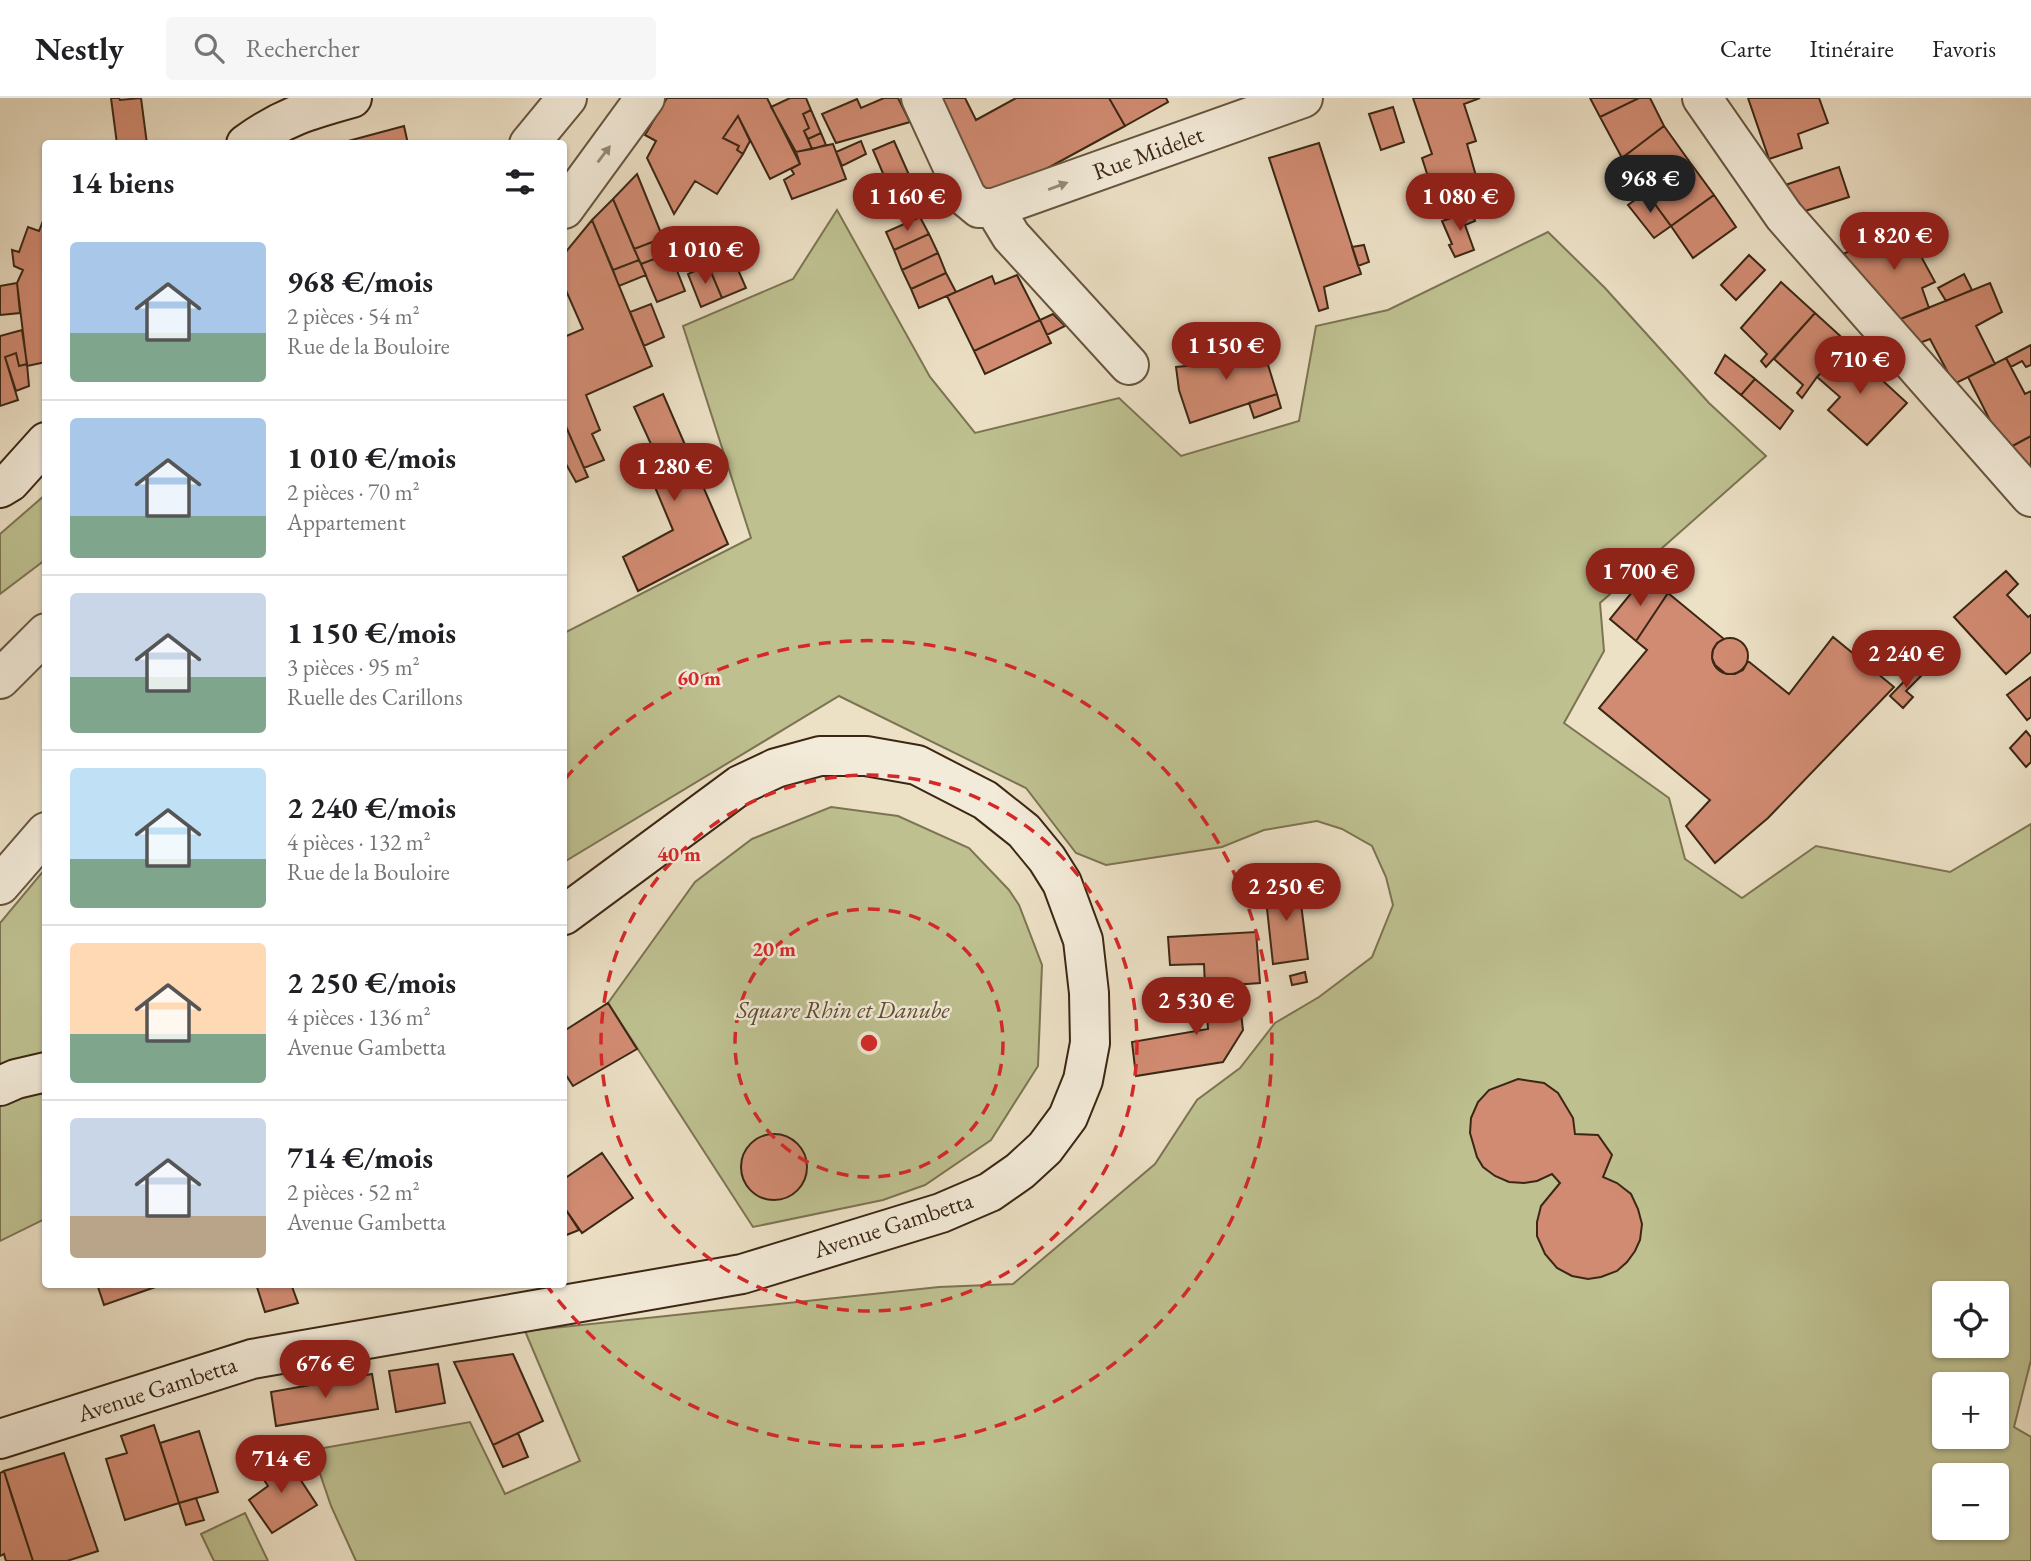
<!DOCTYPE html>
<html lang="fr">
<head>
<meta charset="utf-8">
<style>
	body { margin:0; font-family:"EB Garamond",serif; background:#f6f6f6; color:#202124; height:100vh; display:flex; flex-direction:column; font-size:26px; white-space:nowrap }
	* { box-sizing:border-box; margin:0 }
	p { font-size:23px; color:#757577 }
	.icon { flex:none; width:38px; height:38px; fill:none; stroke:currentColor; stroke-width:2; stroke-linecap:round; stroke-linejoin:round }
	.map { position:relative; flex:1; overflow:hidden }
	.details { position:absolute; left:42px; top:42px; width:525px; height:1148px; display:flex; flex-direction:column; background:#fff; border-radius:7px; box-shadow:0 2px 5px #0004 }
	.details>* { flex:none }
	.controls { position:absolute; left:1932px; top:1183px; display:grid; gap:14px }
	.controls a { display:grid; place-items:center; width:77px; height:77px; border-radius:7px; background:#fff; box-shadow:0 2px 5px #0004; font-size:35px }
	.price { position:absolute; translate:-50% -60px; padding:0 16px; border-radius:24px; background:#8f2418; color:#fff; font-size:23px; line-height:46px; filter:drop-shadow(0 2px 4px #0008) }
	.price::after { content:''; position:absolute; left:50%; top:42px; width:21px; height:16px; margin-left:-10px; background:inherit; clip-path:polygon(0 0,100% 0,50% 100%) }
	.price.active { background:#222; color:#fff }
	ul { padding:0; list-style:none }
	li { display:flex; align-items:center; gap:21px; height:175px; padding:0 28px }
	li+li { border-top:2px solid #e0e0e0 }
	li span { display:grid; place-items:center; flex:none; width:196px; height:140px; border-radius:7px; color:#555 }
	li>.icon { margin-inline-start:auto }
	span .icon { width:84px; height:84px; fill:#fffc; stroke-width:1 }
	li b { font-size:30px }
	h2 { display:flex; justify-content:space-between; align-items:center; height:84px; padding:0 28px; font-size:30px }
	header { display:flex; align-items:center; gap:42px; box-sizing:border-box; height:98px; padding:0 35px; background:#fff; border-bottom:2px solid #e0e0e0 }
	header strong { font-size:33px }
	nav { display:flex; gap:38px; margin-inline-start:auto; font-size:24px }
	.search { width:490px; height:63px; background:#f6f6f6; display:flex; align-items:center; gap:18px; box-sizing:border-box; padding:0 24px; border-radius:7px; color:#757577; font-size:26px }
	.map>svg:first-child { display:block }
	.green { fill:#bec090; stroke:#7c7452; stroke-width:2; fill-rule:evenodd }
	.building { fill:#d18b72; stroke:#3b2714; stroke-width:2 }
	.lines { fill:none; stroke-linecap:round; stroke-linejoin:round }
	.minor-casing { stroke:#675540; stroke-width:42 }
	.secondary-casing { stroke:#3b2714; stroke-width:42 }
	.minor { stroke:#f3ebd9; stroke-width:38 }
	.secondary { stroke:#f3ebd9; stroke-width:38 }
	.oneway { fill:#978976 }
	.ring { fill:none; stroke:#d62828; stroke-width:3.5; stroke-dasharray:12 9 }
	.labels { text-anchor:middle; stroke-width:5; stroke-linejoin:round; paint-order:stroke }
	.street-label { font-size:24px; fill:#3b2714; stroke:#f3ebd9 }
	.park-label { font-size:24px; font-style:italic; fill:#5c4d33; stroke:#f3ebd9 }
	.centre { fill:#d62828; stroke:#f3ebd9; stroke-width:3.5 }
	.ring-label { font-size:21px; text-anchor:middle; font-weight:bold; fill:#d62828; stroke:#f3ebd9; stroke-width:5; stroke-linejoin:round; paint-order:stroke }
</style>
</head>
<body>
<header>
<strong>Nestly</strong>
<div class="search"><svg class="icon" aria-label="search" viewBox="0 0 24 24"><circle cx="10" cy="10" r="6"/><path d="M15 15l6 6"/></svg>Rechercher</div>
<nav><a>Carte</a><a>Itinéraire</a><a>Favoris</a></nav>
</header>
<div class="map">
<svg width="2031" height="1463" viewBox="0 0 2031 1463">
	<rect width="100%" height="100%" fill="#ece0c5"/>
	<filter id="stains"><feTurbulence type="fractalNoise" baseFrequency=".00286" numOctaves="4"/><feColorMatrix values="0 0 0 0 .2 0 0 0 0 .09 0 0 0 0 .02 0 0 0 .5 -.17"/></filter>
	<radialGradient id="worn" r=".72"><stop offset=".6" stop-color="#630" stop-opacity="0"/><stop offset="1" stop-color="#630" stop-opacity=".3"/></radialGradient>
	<path class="green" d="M 837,112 L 930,279 L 975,335 L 1119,300 L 1181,358 L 1299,323 L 1316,228 L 1388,212 L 1548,134 L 1605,190 L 1709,305 L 1766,358 L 1600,505 L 1604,553 L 1564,625 L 1669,700 L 1685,761 L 1742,800 L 1816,748 L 1950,774 L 2031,726 L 2031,1262 L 2014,1329 L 2031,1339 L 2031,1463 L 356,1463 L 331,1408 L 312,1352 L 470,1324 L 505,1396 L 580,1363 L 525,1233 L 939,1189 L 1013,1186 L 1155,1066 L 1197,1002 L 1240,970 L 1275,925 L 1319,899 L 1372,859 L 1393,807 L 1386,779 L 1372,748 L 1342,731 L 1317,723 L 1264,732 L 1222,749 L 1106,767 L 1076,755 L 1026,690 L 839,598 L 564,764 L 564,535 L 751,440 L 683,228 L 793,181 ZM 1944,1195 L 1997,1195 L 1997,1248 L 1944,1248 ZM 1944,1286 L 1997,1286 L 1997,1339 L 1944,1339 ZM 1944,1377 L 1997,1377 L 1997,1430 L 1944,1430 Z
		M 45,397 L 45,462 L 0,496 L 0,436 Z
		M 831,709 L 898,718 L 969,750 L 1009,792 L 1019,807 L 1042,867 L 1038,968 L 991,1042 L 925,1087 L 883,1102 L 753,1129 L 608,905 L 695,784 L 752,741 Z
		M 45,771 L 45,1121 L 0,1143 L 0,825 Z
		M 245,1415 L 268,1463 L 214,1463 L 201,1436 Z"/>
	<path class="building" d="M 111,0 L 119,0 L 120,2 L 141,0 L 147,46 L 117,46 Z
		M 667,0 L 767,0 L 800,66 L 770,81 L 738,18 L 723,40 L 739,48 L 737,52 L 743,56 L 717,96 L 695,83 L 674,116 L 647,60 L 656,43 L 645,37 Z
		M 790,0 L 806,0 L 811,12 L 803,16 L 809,30 L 804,33 L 812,51 L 796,54 L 771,9 Z
		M 884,0 L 898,0 L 910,24 L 836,45 L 822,16 L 857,1 L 861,10 Z
		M 938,0 L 965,0 L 976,22 L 1016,0 L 1109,0 L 1125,28 L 1035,77 L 979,96 Z
		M 1109,0 L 1166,0 L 1168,4 L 1125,28 Z
		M 1413,0 L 1480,0 L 1464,6 L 1476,43 L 1467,46 L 1476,78 L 1467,81 L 1466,104 L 1439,113 L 1422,60 L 1432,56 Z
		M 1590,0 L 1639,0 L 1600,19 Z
		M 1639,0 L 1650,0 L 1664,28 L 1622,60 L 1600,19 Z
		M 1748,0 L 1819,0 L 1828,25 L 1798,36 L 1802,50 L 1769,61 Z
		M 1393,9 L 1404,44 L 1381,52 L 1369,16 Z
		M 811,12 L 821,35 L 808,41 L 804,33 L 809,30 L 803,16 Z
		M 738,18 L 750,43 L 743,56 L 737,52 L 739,48 L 723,40 Z
		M 404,28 L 408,46 L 348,46 L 348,43 Z
		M 1664,28 L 1689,63 L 1646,94 L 1622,60 Z
		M 821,35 L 826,47 L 812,51 L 808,41 Z
		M 861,43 L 866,56 L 842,68 L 836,54 Z
		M 894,43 L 921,104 L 899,113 L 873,52 Z
		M 1319,45 L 1361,176 L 1324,189 L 1328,210 L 1319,213 L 1269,60 Z
		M 833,46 L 846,81 L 792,101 L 784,82 L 794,76 L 791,71 L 800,66 L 796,54 Z
		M 1689,63 L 1714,97 L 1671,128 L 1646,94 Z
		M 1839,69 L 1849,99 L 1805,113 L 1785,87 Z
		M 637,76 L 663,140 L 634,151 L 613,101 Z
		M 1646,94 L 1671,128 L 1654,140 L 1628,107 Z
		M 1714,97 L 1736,129 L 1693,160 L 1671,128 Z
		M 613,101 L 639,162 L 613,172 L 592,122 Z
		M 1472,113 L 1475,123 L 1465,127 L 1474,152 L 1455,159 L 1449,147 L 1452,146 L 1442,123 Z
		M 45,118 L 46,264 L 27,268 L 17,185 L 23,172 L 14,168 L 12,152 L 19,154 L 28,129 L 39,133 Z
		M 920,119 L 929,136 L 894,152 L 886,134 Z
		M 1932,121 L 1938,129 L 1911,140 L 1935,184 L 1922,190 L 1929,210 L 1893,224 L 1840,157 Z
		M 592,122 L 652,268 L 586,297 L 600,332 L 592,336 L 604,362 L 584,370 L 564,324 L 564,239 L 583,231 L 564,188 L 564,156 Z
		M 929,136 L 938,155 L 902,172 L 894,152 Z
		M 663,140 L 670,155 L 641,166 L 634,151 Z
		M 1364,147 L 1369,164 L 1358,168 L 1352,149 Z
		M 670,155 L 685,193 L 657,204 L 641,166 Z
		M 938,155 L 946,175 L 911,191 L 902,172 Z
		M 1749,157 L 1765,172 L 1736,202 L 1721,187 Z
		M 732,158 L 746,190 L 722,200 L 708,167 Z
		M 639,162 L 646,177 L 619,188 L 613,172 Z
		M 708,167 L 722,200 L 701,209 L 688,176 Z
		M 946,175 L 956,194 L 919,210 L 911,191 Z
		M 1964,176 L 1972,192 L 1946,203 L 1938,190 Z
		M 1017,177 L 1040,222 L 974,253 L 947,198 L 992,178 L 995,186 Z
		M 1781,184 L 1815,215 L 1766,269 L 1761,263 L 1767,256 L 1741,230 Z
		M 17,185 L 20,215 L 0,217 L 0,188 Z
		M 1990,185 L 2002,214 L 1976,228 L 1995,266 L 1954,286 L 1930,241 L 1914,247 L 1893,224 Z
		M 651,206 L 664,239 L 644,248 L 630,214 Z
		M 1815,215 L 1849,246 L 1817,279 L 1802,300 L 1797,295 L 1803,287 L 1774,261 Z
		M 1053,216 L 1065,228 L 1047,237 L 1040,222 Z
		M 1040,222 L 1051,245 L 985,276 L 974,253 Z
		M 22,232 L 27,266 L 19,268 L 16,255 L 5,259 L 18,302 L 0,308 L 0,238 Z
		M 1260,241 L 1277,296 L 1190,325 L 1179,292 L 1176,269 L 1197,267 L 1222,260 L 1224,252 Z
		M 2031,247 L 2031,267 L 2026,269 L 2022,263 L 2011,269 L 2006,260 Z
		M 1846,249 L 1907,305 L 1867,347 L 1828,312 L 1840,299 L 1817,279 Z
		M 16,255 L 19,268 L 27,266 L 29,288 L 16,293 L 5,259 Z
		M 1725,257 L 1755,281 L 1741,297 L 1715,275 Z
		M 2006,260 L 2025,296 L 2031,293 L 2031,338 L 2005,352 L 1968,279 Z
		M 1755,281 L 1793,313 L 1780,331 L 1741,297 Z
		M 663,296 L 728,446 L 638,493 L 623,459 L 673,432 L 649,375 L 661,368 L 634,309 Z
		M 1277,296 L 1281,310 L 1254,320 L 1249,305 Z
		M 564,324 L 588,379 L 576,384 L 566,366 L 564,367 Z
		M 2031,338 L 2031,382 L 2005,352 Z
		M 2006,473 L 2018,486 L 2007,497 L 2028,519 L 2031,517 L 2031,554 L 2006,576 L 1954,519 Z
		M 1646,477 L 1668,495 L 1636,543 L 1610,521 Z
		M 1668,495 L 1724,541 L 1717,545 L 1713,552 L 1712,560 L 1715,567 L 1726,576 L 1735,576 L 1743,572 L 1748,563 L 1789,596 L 1833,539 L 1894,589 L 1768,720 L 1715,765 L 1686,728 L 1710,702 L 1599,610 L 1647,552 L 1636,543 Z
		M1712 558a18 18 0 1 1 36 0a18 18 0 1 1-36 0Z
		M 1916,571 L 1922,577 L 1906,593 L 1913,599 L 1903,610 L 1890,598 Z
		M 2031,579 L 2031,619 L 2027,622 L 2007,597 Z
		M 2026,633 L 2031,639 L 2031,664 L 2026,669 L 2010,650 Z
		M 1264,783 L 1299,790 L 1308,861 L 1273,866 Z
		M 1256,834 L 1260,885 L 1205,889 L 1204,866 L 1170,867 L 1168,839 Z
		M 1305,874 L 1307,884 L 1292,887 L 1290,878 Z
		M 1244,886 L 1245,904 L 1240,907 L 1243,932 L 1223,964 L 1136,978 L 1132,944 L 1208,931 L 1205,889 Z
		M 608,905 L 637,951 L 573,988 L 564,974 L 564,933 Z
		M 1518,981 L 1544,985 L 1558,995 L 1573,1020 L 1575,1036 L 1598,1037 L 1612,1057 L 1603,1079 L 1617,1085 L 1631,1096 L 1638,1111 L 1642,1126 L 1640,1142 L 1635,1153 L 1627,1164 L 1617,1173 L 1601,1179 L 1588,1181 L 1572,1178 L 1557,1170 L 1545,1156 L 1537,1138 L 1537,1124 L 1541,1108 L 1560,1085 L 1552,1076 L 1537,1083 L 1524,1085 L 1509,1084 L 1495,1078 L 1483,1069 L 1477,1059 L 1470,1035 L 1471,1020 L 1478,1004 L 1489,992 Z
		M741 1069a33 33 0 1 1 66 0a33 33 0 1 1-66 0Z
		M 602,1055 L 633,1100 L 582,1135 L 564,1109 L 564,1081 Z
		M 564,1109 L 579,1132 L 564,1138 Z
		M 97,1186 L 164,1186 L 104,1207 Z
		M 256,1186 L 291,1186 L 298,1205 L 265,1214 Z
		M 513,1256 L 543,1323 L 493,1347 L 454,1264 Z
		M 438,1266 L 445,1305 L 396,1314 L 389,1273 Z
		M 372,1276 L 378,1311 L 276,1328 L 271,1294 Z
		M 154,1327 L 179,1405 L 125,1422 L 106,1361 L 127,1355 L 121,1338 Z
		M 199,1333 L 218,1394 L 179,1405 L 160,1345 Z
		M 518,1335 L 528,1359 L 503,1369 L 493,1347 Z
		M 64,1355 L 98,1453 L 67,1463 L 33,1463 L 4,1373 Z
		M 283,1355 L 317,1407 L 272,1435 L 249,1402 L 268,1388 L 257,1371 Z
		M 4,1373 L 12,1399 L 33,1463 L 6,1463 L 4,1456 L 0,1458 L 0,1375 Z
		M 196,1400 L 204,1422 L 186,1427 L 179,1405 Z"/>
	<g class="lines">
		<g class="minor-casing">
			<path id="minor" d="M 921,0 L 967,100 L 979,110 L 994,110 L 1303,0
				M 1702,0 L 1784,118 L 2031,399
				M 529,46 L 567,0
				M 994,110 L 1011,138 L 1129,267
				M 564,111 L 645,0
				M 0,581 L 46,535
				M 0,787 L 46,734"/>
		</g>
		<g class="secondary-casing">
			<path id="secondary" d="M 246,46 C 283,19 309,12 352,0
				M 0,390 L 10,384 L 46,344
				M 0,988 L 16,981 L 46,974
				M 0,1341 L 252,1261 L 742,1176 L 941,1115 L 990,1094 L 1020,1073 L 1045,1050 L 1068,1019 L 1083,982 L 1090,945 L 1089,895 L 1083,842 L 1062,785 L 1047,761 L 1024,733 L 985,702 L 917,667 L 866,658 L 820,658 L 776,670 L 740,687 L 564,817"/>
		</g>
		<use href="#minor" class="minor"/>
		<use href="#secondary" class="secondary"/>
	</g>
	<defs><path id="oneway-solid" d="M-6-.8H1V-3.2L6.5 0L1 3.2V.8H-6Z" transform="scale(1.75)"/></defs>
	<g class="oneway">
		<use href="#oneway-solid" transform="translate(604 56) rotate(-53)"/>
		<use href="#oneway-solid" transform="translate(1058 88) rotate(-20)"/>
	</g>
	<g class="ring">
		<circle cx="869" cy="945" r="134"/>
		<circle cx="869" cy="945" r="268"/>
		<path d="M565 681A403 403 0 1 1 547 1188"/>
	</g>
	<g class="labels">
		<g class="street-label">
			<text transform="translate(1148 55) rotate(-20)" y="8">Rue Midelet</text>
			<text transform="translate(893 1127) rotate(-18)" y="8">Avenue Gambetta</text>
			<text transform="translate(157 1291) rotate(-18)" y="8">Avenue Gambetta</text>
		</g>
		<g class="park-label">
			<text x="843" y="920">Square Rhin et Danube</text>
		</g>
	</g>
	<circle cx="869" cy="945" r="10" class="centre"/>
	<g class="ring-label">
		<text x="699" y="587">60 m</text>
		<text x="679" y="763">40 m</text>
		<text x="774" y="858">20 m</text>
	</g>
	<rect width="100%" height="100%" filter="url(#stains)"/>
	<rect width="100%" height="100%" fill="url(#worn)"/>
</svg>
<div class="controls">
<a><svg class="icon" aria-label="locate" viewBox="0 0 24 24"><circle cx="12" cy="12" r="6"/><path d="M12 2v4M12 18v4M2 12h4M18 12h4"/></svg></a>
<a>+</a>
<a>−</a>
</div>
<b class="price active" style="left:1650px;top:117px">968 €</b>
<b class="price" style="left:907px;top:135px">1 160 €</b>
<b class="price" style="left:1460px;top:135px">1 080 €</b>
<b class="price" style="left:1894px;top:174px">1 820 €</b>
<b class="price" style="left:705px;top:188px">1 010 €</b>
<b class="price" style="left:1226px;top:284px">1 150 €</b>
<b class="price" style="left:1860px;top:298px">710 €</b>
<b class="price" style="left:674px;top:405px">1 280 €</b>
<b class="price" style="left:1640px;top:510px">1 700 €</b>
<b class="price" style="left:1906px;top:592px">2 240 €</b>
<b class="price" style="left:1286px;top:825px">2 250 €</b>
<b class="price" style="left:1196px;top:939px">2 530 €</b>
<b class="price" style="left:325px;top:1302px">676 €</b>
<b class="price" style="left:281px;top:1397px">714 €</b>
<section class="details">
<h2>14 biens<svg class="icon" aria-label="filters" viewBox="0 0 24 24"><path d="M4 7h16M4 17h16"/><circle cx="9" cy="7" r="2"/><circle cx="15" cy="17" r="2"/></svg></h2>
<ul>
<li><span style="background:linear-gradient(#a9c7e8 65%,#7fa58c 0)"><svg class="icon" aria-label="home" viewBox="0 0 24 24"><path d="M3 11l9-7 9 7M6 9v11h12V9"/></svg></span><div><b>968 €/mois</b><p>2 pièces · 54 m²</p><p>Rue de la Bouloire</p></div></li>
<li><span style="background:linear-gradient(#a9c7e8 70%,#7fa58c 0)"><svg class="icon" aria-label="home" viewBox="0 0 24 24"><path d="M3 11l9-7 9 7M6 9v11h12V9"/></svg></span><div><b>1 010 €/mois</b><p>2 pièces · 70 m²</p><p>Appartement</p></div></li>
<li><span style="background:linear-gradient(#c9d6e8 60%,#7fa58c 0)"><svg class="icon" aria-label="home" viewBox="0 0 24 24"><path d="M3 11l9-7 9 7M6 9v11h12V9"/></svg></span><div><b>1 150 €/mois</b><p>3 pièces · 95 m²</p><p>Ruelle des Carillons</p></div></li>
<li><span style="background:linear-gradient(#bfe0f5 65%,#7fa58c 0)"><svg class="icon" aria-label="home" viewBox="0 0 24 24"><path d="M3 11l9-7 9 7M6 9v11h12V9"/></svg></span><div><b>2 240 €/mois</b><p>4 pièces · 132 m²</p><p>Rue de la Bouloire</p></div></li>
<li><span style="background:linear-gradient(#ffd9b3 65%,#7fa58c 0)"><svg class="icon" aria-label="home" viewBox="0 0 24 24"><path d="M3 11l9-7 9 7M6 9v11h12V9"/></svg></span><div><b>2 250 €/mois</b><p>4 pièces · 136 m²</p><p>Avenue Gambetta</p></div></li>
<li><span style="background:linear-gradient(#c9d6e8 70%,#b9a48a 0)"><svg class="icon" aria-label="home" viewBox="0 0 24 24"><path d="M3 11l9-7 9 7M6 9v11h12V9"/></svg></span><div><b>714 €/mois</b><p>2 pièces · 52 m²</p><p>Avenue Gambetta</p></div></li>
</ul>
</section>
</div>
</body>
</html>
